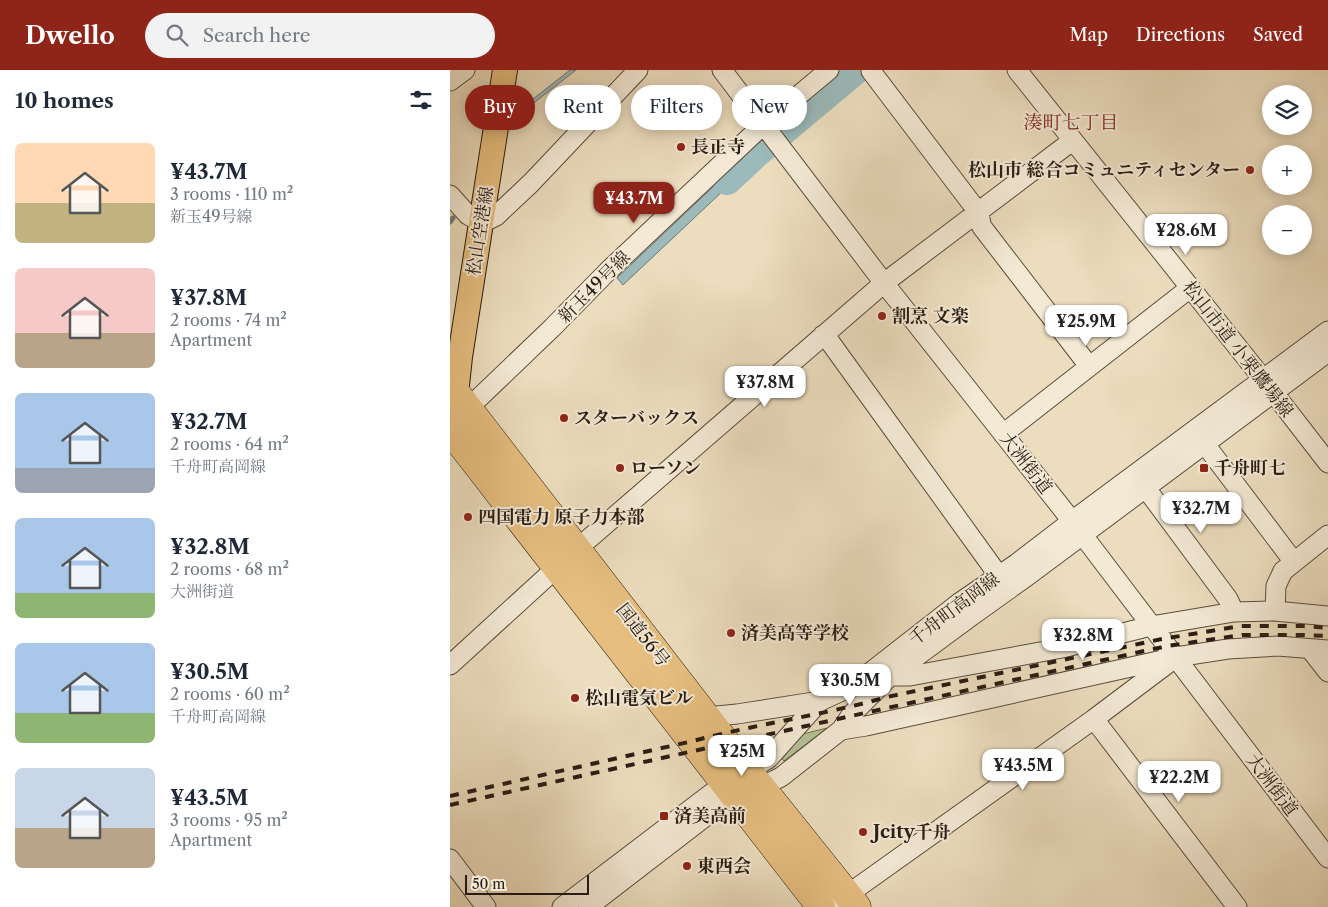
<!DOCTYPE html>
<html lang="en">
<head>
<meta charset="utf-8">
<style>
	body { margin:0; font-family:"Libre Caslon Text","Noto Serif JP",serif; background:#f2f2f3; color:#1f2937; height:100vh; display:flex; flex-direction:column; font-size:19px; white-space:nowrap }
	* { box-sizing:border-box; margin:0 }
	p { font-size:16px; color:#747a83 }
	.icon { flex:none; width:28px; height:28px; fill:none; stroke:currentColor; stroke-width:2; stroke-linecap:round; stroke-linejoin:round }
	.map { position:relative; flex:1; overflow:hidden }
	.details { display:flex; flex-direction:column; background:#fff; width:450px }
	.details>* { flex:none }
	.top-card { position:absolute; left:15px; top:15px; width:475px; height:45px; display:flex; gap:10px }
	.buttons { position:absolute; left:812px; top:15px; display:grid; gap:10px }
	.buttons a { display:grid; place-items:center; width:50px; height:50px; border-radius:50%; background:#fff; box-shadow:0 2px 12px #0003; font-size:25px }
	.scale { position:absolute; left:15px; bottom:12px; width:124px; box-sizing:border-box; padding-left:5px; border:2px solid #291d14; border-top:0; font-size:14px; line-height:18px; white-space:nowrap; color:#291d14; -webkit-text-stroke:4px #f3e9d5; paint-order:stroke }
	.price { position:absolute; translate:-50% -42px; padding:0 11px; border-radius:10px; background:#fff; color:#222; font-size:16px; line-height:32px; filter:drop-shadow(0 1px 2px #0008) }
	.price::after { content:''; position:absolute; left:50%; top:30px; width:15px; height:11px; margin-left:-8px; background:inherit; clip-path:polygon(0 0,100% 0,50% 100%) }
	.price.current { background:#8f2418; color:#fff }
	ul { padding:0; list-style:none }
	li { display:flex; align-items:center; gap:15px; height:125px; padding:0 15px }
	li span { display:grid; place-items:center; flex:none; width:140px; height:100px; border-radius:8px; color:#555 }
	li>.icon { margin-inline-start:auto }
	span .icon { width:60px; height:60px; fill:#fffc; stroke-width:1 }
	li b { font-size:21px }
	h2 { display:flex; justify-content:space-between; align-items:center; height:60px; padding:0 15px; font-size:21px }
	.tag { padding:0 18px; border-radius:22px; background:#fff; box-shadow:0 2px 12px #0003; font-size:18px; line-height:45px }
	.tag.current { background:#8f2418; color:#fff }
	header { display:flex; align-items:center; gap:30px; box-sizing:border-box; height:70px; padding:0 25px; background:#8f2418; color:#fff }
	header strong { font-size:24px }
	nav { display:flex; gap:28px; margin-inline-start:auto; font-size:18px }
	.search { width:350px; height:45px; background:#f2f2f3; display:flex; align-items:center; gap:12px; box-sizing:border-box; padding:0 18px; border-radius:28px; color:#747a83; font-size:19px }
	main { display:flex; flex:1; min-height:0 }
	.map>svg:first-child { display:block }
	.green { fill:#b5c294; stroke:#6f7054 }
	.water { fill:#9cbabb; stroke:#6e7b78 }
	.lines { fill:none; stroke-linecap:round; stroke-linejoin:round }
	.stream { stroke:#6e7b78; stroke-width:5 }
	.river { stroke:#9cbabb; stroke-width:30 }
	.minor-casing { stroke:#5a4d3e; stroke-width:21 }
	.major-casing { stroke:#291d14; stroke-width:26 }
	.highway-casing { stroke:#291d14; stroke-width:29 }
	.minor { stroke:#f3e9d5; stroke-width:19 }
	.major { stroke:#e6be7f; stroke-width:24 }
	.highway { stroke:#e6be7f; stroke-width:28 }
	.rail { stroke:#291d14; stroke-width:4; stroke-dasharray:9 9; stroke-linecap:butt }
	.poi-dot { fill:#8f2418; stroke:#f3e9d5; stroke-width:2 }
	.labels { text-anchor:middle; stroke-width:4; stroke-linejoin:round; paint-order:stroke }
	.poi-label { font-size:18px; font-weight:bold; fill:#291d14; stroke:#f3e9d5; text-anchor:start }
	.street-label { font-size:18px; fill:#291d14; stroke:#f3e9d5 }
	.neighbourhood-label { font-size:19px; fill:#7a1f14; stroke:#f3e9d5 }
</style>
</head>
<body>
<header>
<strong>Dwello</strong>
<div class="search"><svg class="icon" aria-label="search" viewBox="0 0 24 24"><circle cx="10" cy="10" r="6"/><path d="M15 15l6 6"/></svg>Search here</div>
<nav><a>Map</a><a>Directions</a><a>Saved</a></nav>
</header>
<main>
<section class="details">
<h2>10 homes<svg class="icon" aria-label="filters" viewBox="0 0 24 24"><path d="M4 7h16M4 17h16"/><circle cx="9" cy="7" r="2"/><circle cx="15" cy="17" r="2"/></svg></h2>
<ul>
<li><span style="background:linear-gradient(#ffd9b3 60%,#c2b280 0)"><svg class="icon" aria-label="home" viewBox="0 0 24 24"><path d="M3 11l9-7 9 7M6 9v11h12V9"/></svg></span><div><b>¥43.7M</b><p>3 rooms · 110 m²</p><p>新玉49号線</p></div></li>
<li><span style="background:linear-gradient(#f6c9c9 65%,#b9a48a 0)"><svg class="icon" aria-label="home" viewBox="0 0 24 24"><path d="M3 11l9-7 9 7M6 9v11h12V9"/></svg></span><div><b>¥37.8M</b><p>2 rooms · 74 m²</p><p>Apartment</p></div></li>
<li><span style="background:linear-gradient(#a9c7e8 75%,#9aa5b1 0)"><svg class="icon" aria-label="home" viewBox="0 0 24 24"><path d="M3 11l9-7 9 7M6 9v11h12V9"/></svg></span><div><b>¥32.7M</b><p>2 rooms · 64 m²</p><p>千舟町高岡線</p></div></li>
<li><span style="background:linear-gradient(#a9c7e8 75%,#8fb573 0)"><svg class="icon" aria-label="home" viewBox="0 0 24 24"><path d="M3 11l9-7 9 7M6 9v11h12V9"/></svg></span><div><b>¥32.8M</b><p>2 rooms · 68 m²</p><p>大洲街道</p></div></li>
<li><span style="background:linear-gradient(#a9c7e8 70%,#8fb573 0)"><svg class="icon" aria-label="home" viewBox="0 0 24 24"><path d="M3 11l9-7 9 7M6 9v11h12V9"/></svg></span><div><b>¥30.5M</b><p>2 rooms · 60 m²</p><p>千舟町高岡線</p></div></li>
<li><span style="background:linear-gradient(#c9d6e8 60%,#b9a48a 0)"><svg class="icon" aria-label="home" viewBox="0 0 24 24"><path d="M3 11l9-7 9 7M6 9v11h12V9"/></svg></span><div><b>¥43.5M</b><p>3 rooms · 95 m²</p><p>Apartment</p></div></li>
</ul>
</section>
<div class="map">
<svg width="878" height="837" viewBox="0 0 878 837">
	<rect width="100%" height="100%" fill="#ecddbe"/>
	<filter id="stains"><feTurbulence type="fractalNoise" baseFrequency=".004" numOctaves="4"/><feColorMatrix values="0 0 0 0 .2 0 0 0 0 .09 0 0 0 0 .02 0 0 0 .5 -.17"/></filter>
	<radialGradient id="worn" r=".72"><stop offset=".6" stop-color="#630" stop-opacity="0"/><stop offset="1" stop-color="#630" stop-opacity=".3"/></radialGradient>
	<path class="green" d="M 377,658 L 334,691 L 332,689 L 353,664 Z"/>
	<path class="water" d="M 120,0 L 126,0 L 71,43 L 68,48 L 66,45 L 69,40 Z
		M 397,0 L 413,0 L 385,23 L 379,15 Z
		M 369,24 L 375,31 L 341,61 L 334,53 Z
		M 304,78 L 310,86 L 173,215 L 167,208 Z"/>
	<g class="lines">
		<path class="stream" d="M 0,152 L 3,148"/>
		<path class="river" d="M 277,110 L 307,82 L 405,0"/>
		<g class="minor-casing">
			<path id="minor" d="M 272,0 L 434,213 L 622,451 L 878,788
				M 567,0 L 813,309 L 878,393
				M 421,1 L 528,142 L 532,157 L 639,296
				M 0,11 L 15,0
				M 0,125 L 18,145 L 32,153 L 46,146 L 81,113 L 188,0
				M 373,265 L 380,272 L 549,506
				M 10,346 L 102,258 L 158,201 L 313,55 L 379,0
				M 553,364 L 740,218
				M 748,365 L 844,492
				M 689,409 L 778,529 L 784,542
				M 825,541 L 826,516 L 833,501 L 878,465
				M 860,579 L 878,602
				M 0,595 L 127,479 L 434,213 L 622,71
				M 439,604 L 440,606 L 460,606 L 612,578 L 701,556 L 784,542 L 825,541 L 878,546
				M 257,647 L 287,644 L 370,631
				M 644,649 L 787,837
				M 391,660 L 416,656 L 726,587 L 778,579 L 828,576 L 878,580
				M 0,789 L 36,837
				M 112,837 L 275,713 L 318,689 L 370,631 L 394,620 L 413,608 L 509,533 L 566,494 L 622,451 L 878,261
				M 138,837 L 264,740 L 331,707 L 391,660 L 401,645 L 440,606 L 520,547 L 576,507 L 878,282
				M 370,837 L 397,825 L 644,649 L 721,591"/>
		</g>
		<g class="major-casing">
			<path id="major" d="M 0,352 L 6,324 L 10,287 L 55,0"/>
		</g>
		<g class="highway-casing">
			<path id="highway" d="M 0,315 L 298,701 L 407,837
				M 0,360 L 371,837"/>
		</g>
		<use href="#minor" class="minor"/>
		<use href="#major" class="major"/>
		<use href="#highway" class="highway"/>
		<path class="rail" d="M 0,726 L 243,671 C 307,654 374,645 437,627 L 712,569 L 791,556 L 853,556 L 878,558
			M 0,735 L 717,576 L 792,565 L 852,565 L 878,566"/>
	</g>
	<g class="poi-dot">
		<circle cx="231" cy="77" r="5"/>
		<circle cx="800" cy="100" r="5"/>
		<circle cx="432" cy="246" r="5"/>
		<circle cx="114" cy="348" r="5"/>
		<circle cx="170" cy="398" r="5"/>
		<rect x="749" y="393" width="10" height="10" rx="2.5"/>
		<circle cx="18" cy="447" r="5"/>
		<circle cx="281" cy="563" r="5"/>
		<circle cx="125" cy="628" r="5"/>
		<rect x="209" y="741" width="10" height="10" rx="2.5"/>
		<circle cx="413" cy="762" r="5"/>
		<circle cx="237" cy="796" r="5"/>
	</g>
	<g class="labels">
		<g class="poi-label">
			<text x="241" y="83">長正寺</text>
			<text x="790" y="106" text-anchor="end">松山市 総合コミュニティセンター</text>
			<text x="442" y="252">割烹 文楽</text>
			<text x="124" y="354">スターバックス</text>
			<text x="180" y="404">ローソン</text>
			<text x="764" y="404">千舟町七</text>
			<text x="28" y="453">四国電力 原子力本部</text>
			<text x="291" y="569">済美高等学校</text>
			<text x="135" y="634">松山電気ビル</text>
			<text x="224" y="752">済美高前</text>
			<text x="423" y="768">Jcity千舟</text>
			<text x="247" y="802">東西会</text>
		</g>
		<g class="street-label">
			<text transform="translate(30 161) rotate(-81)" y="6">松山空港線</text>
			<text transform="translate(144 217) rotate(-45)" y="6">新玉49号線</text>
			<text transform="translate(788 279) rotate(52)" y="6">松山市道 小栗鷹場線</text>
			<text transform="translate(576 393) rotate(52)" y="6">大洲街道</text>
			<text transform="translate(504 539) rotate(-37)" y="6">千舟町高岡線</text>
			<text transform="translate(193 565) rotate(52)" y="6">国道56号</text>
			<text transform="translate(822 715) rotate(53)" y="6">大洲街道</text>
		</g>
		<g class="neighbourhood-label">
			<text x="621" y="59">湊町七丁目</text>
		</g>
	</g>
	<rect width="100%" height="100%" filter="url(#stains)"/>
	<rect width="100%" height="100%" fill="url(#worn)"/>
</svg>
<div class="buttons">
<a><svg class="icon" aria-label="layers" viewBox="0 0 24 24"><path d="M12 4l9 5-9 5-9-5zM3 14l9 5 9-5"/></svg></a>
<a>+</a>
<a>−</a>
</div>
<div class="scale">50 m</div>
<b class="price current" style="left:184px;top:154px">¥43.7M</b>
<b class="price" style="left:736px;top:186px">¥28.6M</b>
<b class="price" style="left:636px;top:277px">¥25.9M</b>
<b class="price" style="left:315px;top:338px">¥37.8M</b>
<b class="price" style="left:751px;top:464px">¥32.7M</b>
<b class="price" style="left:633px;top:591px">¥32.8M</b>
<b class="price" style="left:400px;top:636px">¥30.5M</b>
<b class="price" style="left:292px;top:707px">¥25M</b>
<b class="price" style="left:573px;top:721px">¥43.5M</b>
<b class="price" style="left:729px;top:733px">¥22.2M</b>
<div class="top-card">
<a class="tag current">Buy</a>
<a class="tag">Rent</a>
<a class="tag">Filters</a>
<a class="tag">New</a>
</div>
</div>
</main>
</body>
</html>
